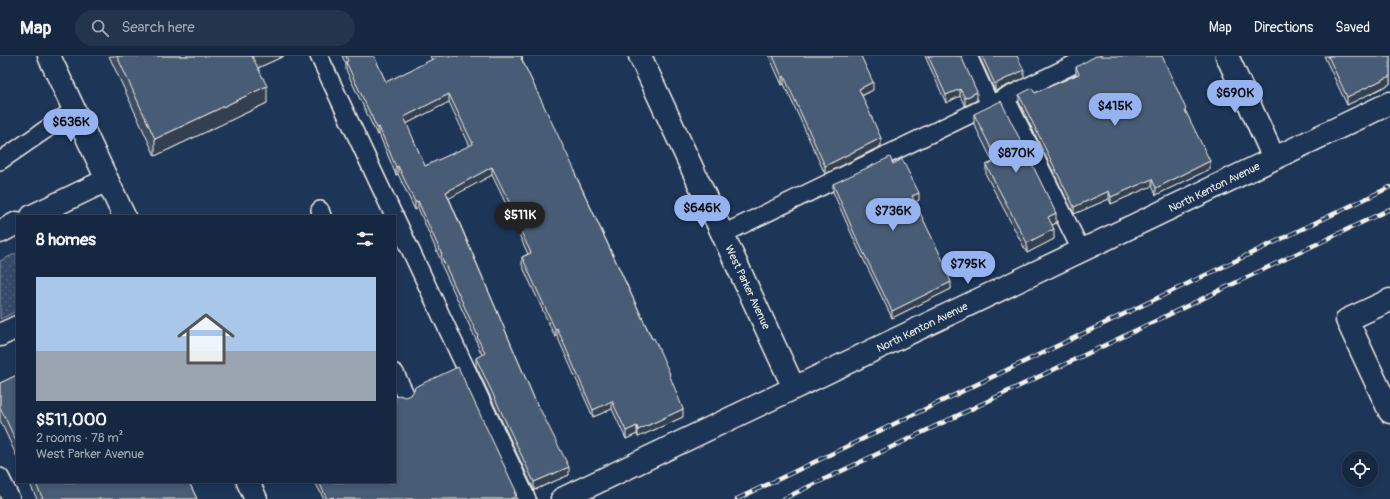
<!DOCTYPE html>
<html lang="en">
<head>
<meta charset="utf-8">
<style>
	body { margin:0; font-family:Pangolin,sans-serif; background:#23344c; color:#f1f3f6; height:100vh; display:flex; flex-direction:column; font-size:15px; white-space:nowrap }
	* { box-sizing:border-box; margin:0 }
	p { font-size:13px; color:#9ea6b1 }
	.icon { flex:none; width:22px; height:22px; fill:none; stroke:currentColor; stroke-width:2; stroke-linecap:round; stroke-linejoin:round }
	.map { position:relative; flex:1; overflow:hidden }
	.panel { position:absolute; left:16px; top:159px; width:380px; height:268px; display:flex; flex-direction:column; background:#162841; border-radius:0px; box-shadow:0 2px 6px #0003,0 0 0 1px #35445a }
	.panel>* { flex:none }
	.tools { position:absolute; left:1342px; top:395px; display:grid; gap:8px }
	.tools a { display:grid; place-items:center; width:36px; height:36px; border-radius:50%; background:#162841; box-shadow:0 2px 6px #0003,0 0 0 1px #35445a; font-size:20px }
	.price { position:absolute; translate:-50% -34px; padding:0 9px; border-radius:14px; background:#95b2f1; color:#111; font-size:13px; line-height:26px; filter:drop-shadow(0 1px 2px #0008) }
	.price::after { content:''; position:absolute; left:50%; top:24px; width:12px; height:9px; margin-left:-6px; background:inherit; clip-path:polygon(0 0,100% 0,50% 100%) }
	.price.on { background:#222; color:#fff }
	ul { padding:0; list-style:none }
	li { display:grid; align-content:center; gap:8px; height:212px; padding:0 20px }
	li span { display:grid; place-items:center; height:124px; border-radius:0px; color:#555 }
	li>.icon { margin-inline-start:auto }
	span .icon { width:72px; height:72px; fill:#fffc; stroke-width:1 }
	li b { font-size:17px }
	h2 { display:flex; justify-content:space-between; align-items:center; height:48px; padding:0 20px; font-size:17px }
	header { display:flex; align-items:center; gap:24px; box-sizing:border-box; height:56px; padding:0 20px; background:#162841; border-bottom:1px solid #35445a }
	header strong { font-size:19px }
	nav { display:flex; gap:22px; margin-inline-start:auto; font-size:14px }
	.search { width:280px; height:36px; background:#23344c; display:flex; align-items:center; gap:10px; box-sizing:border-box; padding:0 14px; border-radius:22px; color:#9ea6b1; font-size:15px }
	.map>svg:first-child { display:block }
	.grass { fill:url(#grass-dots); stroke:#949ea8 }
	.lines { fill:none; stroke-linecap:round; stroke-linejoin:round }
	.lane-casing { stroke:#f4f1e8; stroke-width:20 }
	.street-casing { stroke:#f4f1e8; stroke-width:25 }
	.secondary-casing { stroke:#f4f1e8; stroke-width:25 }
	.lane { stroke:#1d3557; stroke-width:17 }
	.street { stroke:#1d3557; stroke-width:22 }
	.secondary { stroke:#1d3557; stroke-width:22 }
	.rail-casing { stroke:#f4f1e8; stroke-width:4.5 }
	.rail { stroke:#1d3557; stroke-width:3; stroke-dasharray:9; stroke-linecap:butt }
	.wall { fill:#3e4e64; stroke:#f4f1e8; fill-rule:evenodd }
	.shaded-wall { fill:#324051; stroke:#f4f1e8 }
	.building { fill:#485b74; stroke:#f4f1e8; fill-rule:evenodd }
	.labels { text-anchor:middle; stroke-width:3; stroke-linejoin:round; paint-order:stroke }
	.street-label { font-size:11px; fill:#f4f1e8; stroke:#1d3557 }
</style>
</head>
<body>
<header>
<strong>Map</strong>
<div class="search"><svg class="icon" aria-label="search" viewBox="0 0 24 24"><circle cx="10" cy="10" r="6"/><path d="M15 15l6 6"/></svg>Search here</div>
<nav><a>Map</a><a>Directions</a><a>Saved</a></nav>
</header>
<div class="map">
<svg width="1390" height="443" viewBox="0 0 1390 443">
	<defs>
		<pattern id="grass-dots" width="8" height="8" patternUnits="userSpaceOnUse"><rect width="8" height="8" fill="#354a67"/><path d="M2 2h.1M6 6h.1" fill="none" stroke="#53657d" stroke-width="1.8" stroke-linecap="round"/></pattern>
	</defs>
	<rect width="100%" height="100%" fill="#1d3557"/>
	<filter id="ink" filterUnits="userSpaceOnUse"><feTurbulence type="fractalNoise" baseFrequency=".025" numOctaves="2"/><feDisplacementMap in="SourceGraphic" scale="8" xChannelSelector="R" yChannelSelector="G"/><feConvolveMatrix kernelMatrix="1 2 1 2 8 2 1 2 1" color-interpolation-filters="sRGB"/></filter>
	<g filter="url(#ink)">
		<path class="grass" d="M 17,197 L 17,255 L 0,263 L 0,205 Z"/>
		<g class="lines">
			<g class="lane-casing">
				<path id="lane" d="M 319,0 L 394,160
					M 968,0 L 990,49
					M 1005,41 L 1081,194
					M 0,105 L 74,54
					M 320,154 L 322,160
					M 395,161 L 527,443
					M 723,178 L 1091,0
					M 395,317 L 405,338
					M 0,421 L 11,443"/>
			</g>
			<g class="street-casing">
				<path id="street" d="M 640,0 L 794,332
					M 1227,0 L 1274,102
					M 32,160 L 107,124
					M 0,176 L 17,167
					M 1390,244 L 1347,264 L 1390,356
					M 0,279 L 17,271
					M 562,443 L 1390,47"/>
			</g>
			<g class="secondary-casing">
				<path id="secondary" d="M 49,0 L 124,160
					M 248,426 L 256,443"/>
			</g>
			<use href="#lane" class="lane"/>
			<use href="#street" class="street"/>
			<use href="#secondary" class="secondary"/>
			<g class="rail-casing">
				<path id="rail" d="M 737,443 L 1390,131
					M 783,443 L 1390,153"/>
			</g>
			<use href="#rail" class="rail"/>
		</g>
		<path class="wall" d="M 109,0 L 284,0 L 258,12 L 267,47 L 155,100 Z
			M 342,0 L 374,0 L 386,26 L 432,4 L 430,0 L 522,0 L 523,6 L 670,321 L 683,361 L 638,381 L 637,378 L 626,383 L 612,353 L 593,361 L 557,280 L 555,281 L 522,209 L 522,201 L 528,198 L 516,172 L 516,169 L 492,119 L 449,142 L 537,349 L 569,419 L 534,434 L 476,310 L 476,302 L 482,299 L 477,288 L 477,286 L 441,208 L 441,205 L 418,152 L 415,154 L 398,118 L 396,119 L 379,78 L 377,79 L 346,14 L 346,8 ZM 449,46 L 470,90 L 425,110 L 406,68 Z
			M 769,0 L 861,0 L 873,34 L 862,40 L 881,90 L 825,118 L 784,28 L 782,29 Z
			M 925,0 L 961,0 L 977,44 L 965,50 L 960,40 L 946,47 Z
			M 979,0 L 1017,0 L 1024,22 L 995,35 Z
			M 1324,0 L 1390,0 L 1390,28 L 1347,49 Z
			M 1076,11 L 1186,56 L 1210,113 L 1156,139 L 1152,130 L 1111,148 L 1109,143 L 1074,158 L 1019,46 L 1019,39 L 1035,37 L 1076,19 Z
			M 974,58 L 1056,167 L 1052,169 L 1054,183 L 1027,197 L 986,119 L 986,109 L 993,106 L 974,68 Z
			M 893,108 L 919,144 L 915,146 L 949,221 L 951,233 L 892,262 L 855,186 L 833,136 L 833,128 Z
			M 17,319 L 17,401 L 0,364 L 0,327 Z
			M 29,426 L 189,426 L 197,443 L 37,443 Z
			M 315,426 L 395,426 L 516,438 L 516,443 L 324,443 Z"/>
		<path class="shaded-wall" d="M 251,0 L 284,0 L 251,15 Z
			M 1024,14 L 1024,22 L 995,35 L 995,28 Z
			M 784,20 L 784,28 L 782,29 L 782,21 Z
			M 1390,20 L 1390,28 L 1347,49 L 1347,41 Z
			M 873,26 L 873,34 L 859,41 L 859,33 Z
			M 267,30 L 267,47 L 155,100 L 155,83 Z
			M 960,33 L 960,40 L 946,47 L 946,39 Z
			M 977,36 L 977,44 L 965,50 L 965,42 Z
			M 449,38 L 449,46 L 404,69 L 404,61 Z
			M 379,71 L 379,78 L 377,79 L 377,72 Z
			M 881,82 L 881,90 L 825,118 L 825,110 Z
			M 1210,105 L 1210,113 L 1156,139 L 1156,132 Z
			M 398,110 L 398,118 L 396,119 L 396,111 Z
			M 492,111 L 492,119 L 446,144 L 446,136 Z
			M 1152,123 L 1152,130 L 1111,148 L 1111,141 Z
			M 1109,135 L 1109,143 L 1074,158 L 1074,151 Z
			M 919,137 L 919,144 L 912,148 L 912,140 Z
			M 418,145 L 418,152 L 415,154 L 415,146 Z
			M 1056,157 L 1056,167 L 1048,171 L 1048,161 Z
			M 1054,173 L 1054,183 L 1027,197 L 1027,187 Z
			M 951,226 L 951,233 L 892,262 L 892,255 Z
			M 557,272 L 557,280 L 555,281 L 555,273 Z
			M 612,345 L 612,353 L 593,361 L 593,354 Z
			M 683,353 L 683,361 L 638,381 L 638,374 Z
			M 637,370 L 637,378 L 626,383 L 626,375 Z
			M 569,411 L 569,419 L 534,434 L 534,426 Z
			M 516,435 L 516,443 L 510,443 L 514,436 Z"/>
		<path class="building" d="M 117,0 L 252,0 L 267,30 L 155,83 Z
			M 346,0 L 374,0 L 386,26 L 435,2 L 434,0 L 522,0 L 523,1 L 521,2 L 576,117 L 575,118 L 652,283 L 654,282 L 670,318 L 669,318 L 683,353 L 638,374 L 637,370 L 626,375 L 612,345 L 593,354 L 557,272 L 555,273 L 522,201 L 531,197 L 516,165 L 518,164 L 492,111 L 446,136 L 537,349 L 538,349 L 569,411 L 534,426 L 476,302 L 485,297 L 477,281 L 478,280 L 441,200 L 442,199 L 418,145 L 415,146 L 398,110 L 396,111 L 379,71 L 377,72 L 346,6 L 348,5 ZM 449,38 L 473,88 L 425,110 L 404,61 Z
			M 773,0 L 861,0 L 873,26 L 859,33 L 881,82 L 825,110 L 784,20 L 782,21 Z
			M 928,0 L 961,0 L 977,36 L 965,42 L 960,33 L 946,39 Z
			M 982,0 L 1017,0 L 1024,14 L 995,28 Z
			M 1096,0 L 1162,0 L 1186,53 L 1185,54 L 1210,105 L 1156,132 L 1152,123 L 1111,141 L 1109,135 L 1074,151 L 1019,39 L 1032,32 L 1035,37 L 1079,18 L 1076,11 Z
			M 1328,0 L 1390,0 L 1390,20 L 1347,41 Z
			M 1001,45 L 1056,157 L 1048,161 L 1054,173 L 1027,187 L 986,109 L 997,104 L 974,58 Z
			M 890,101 L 893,108 L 902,103 L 919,137 L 912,140 L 949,217 L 948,218 L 951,226 L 892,255 L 855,179 L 833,128 Z
			M 458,311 L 516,435 L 514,436 L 516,440 L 510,443 L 334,443 L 333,441 L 327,443 L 319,426 L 395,426 L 395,341 L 399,339 L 405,341 L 410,339 L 413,336 L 415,331 Z
			M 17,319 L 17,387 L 0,351 L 0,327 Z
			M 35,426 L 189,426 L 197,443 L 43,443 Z"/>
	</g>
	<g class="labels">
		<g class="street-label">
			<text transform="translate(1214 131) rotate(-26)" y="4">North Kenton Avenue</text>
			<text transform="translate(748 231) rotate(65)" y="4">West Parker Avenue</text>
			<text transform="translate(922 271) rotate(-26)" y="4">North Kenton Avenue</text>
		</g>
	</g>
</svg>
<div class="tools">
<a><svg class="icon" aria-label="locate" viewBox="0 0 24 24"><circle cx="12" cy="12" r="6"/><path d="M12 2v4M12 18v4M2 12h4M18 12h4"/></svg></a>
</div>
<b class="price" style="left:1235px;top:58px">$690K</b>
<b class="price" style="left:1115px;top:71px">$415K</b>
<b class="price" style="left:71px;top:87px">$636K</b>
<b class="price" style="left:1016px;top:118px">$870K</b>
<b class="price" style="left:702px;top:173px">$646K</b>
<b class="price" style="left:893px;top:176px">$736K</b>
<b class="price on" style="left:520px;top:180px">$511K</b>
<b class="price" style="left:968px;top:229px">$795K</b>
<section class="panel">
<h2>8 homes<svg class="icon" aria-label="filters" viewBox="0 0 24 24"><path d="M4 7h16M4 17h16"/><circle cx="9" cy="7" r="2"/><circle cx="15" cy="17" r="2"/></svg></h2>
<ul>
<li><span style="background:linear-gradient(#a9c7e8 60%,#9aa5b1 0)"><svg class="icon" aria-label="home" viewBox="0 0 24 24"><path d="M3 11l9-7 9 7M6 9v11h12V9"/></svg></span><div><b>$511,000</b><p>2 rooms · 78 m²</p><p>West Parker Avenue</p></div></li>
</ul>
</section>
</div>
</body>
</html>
